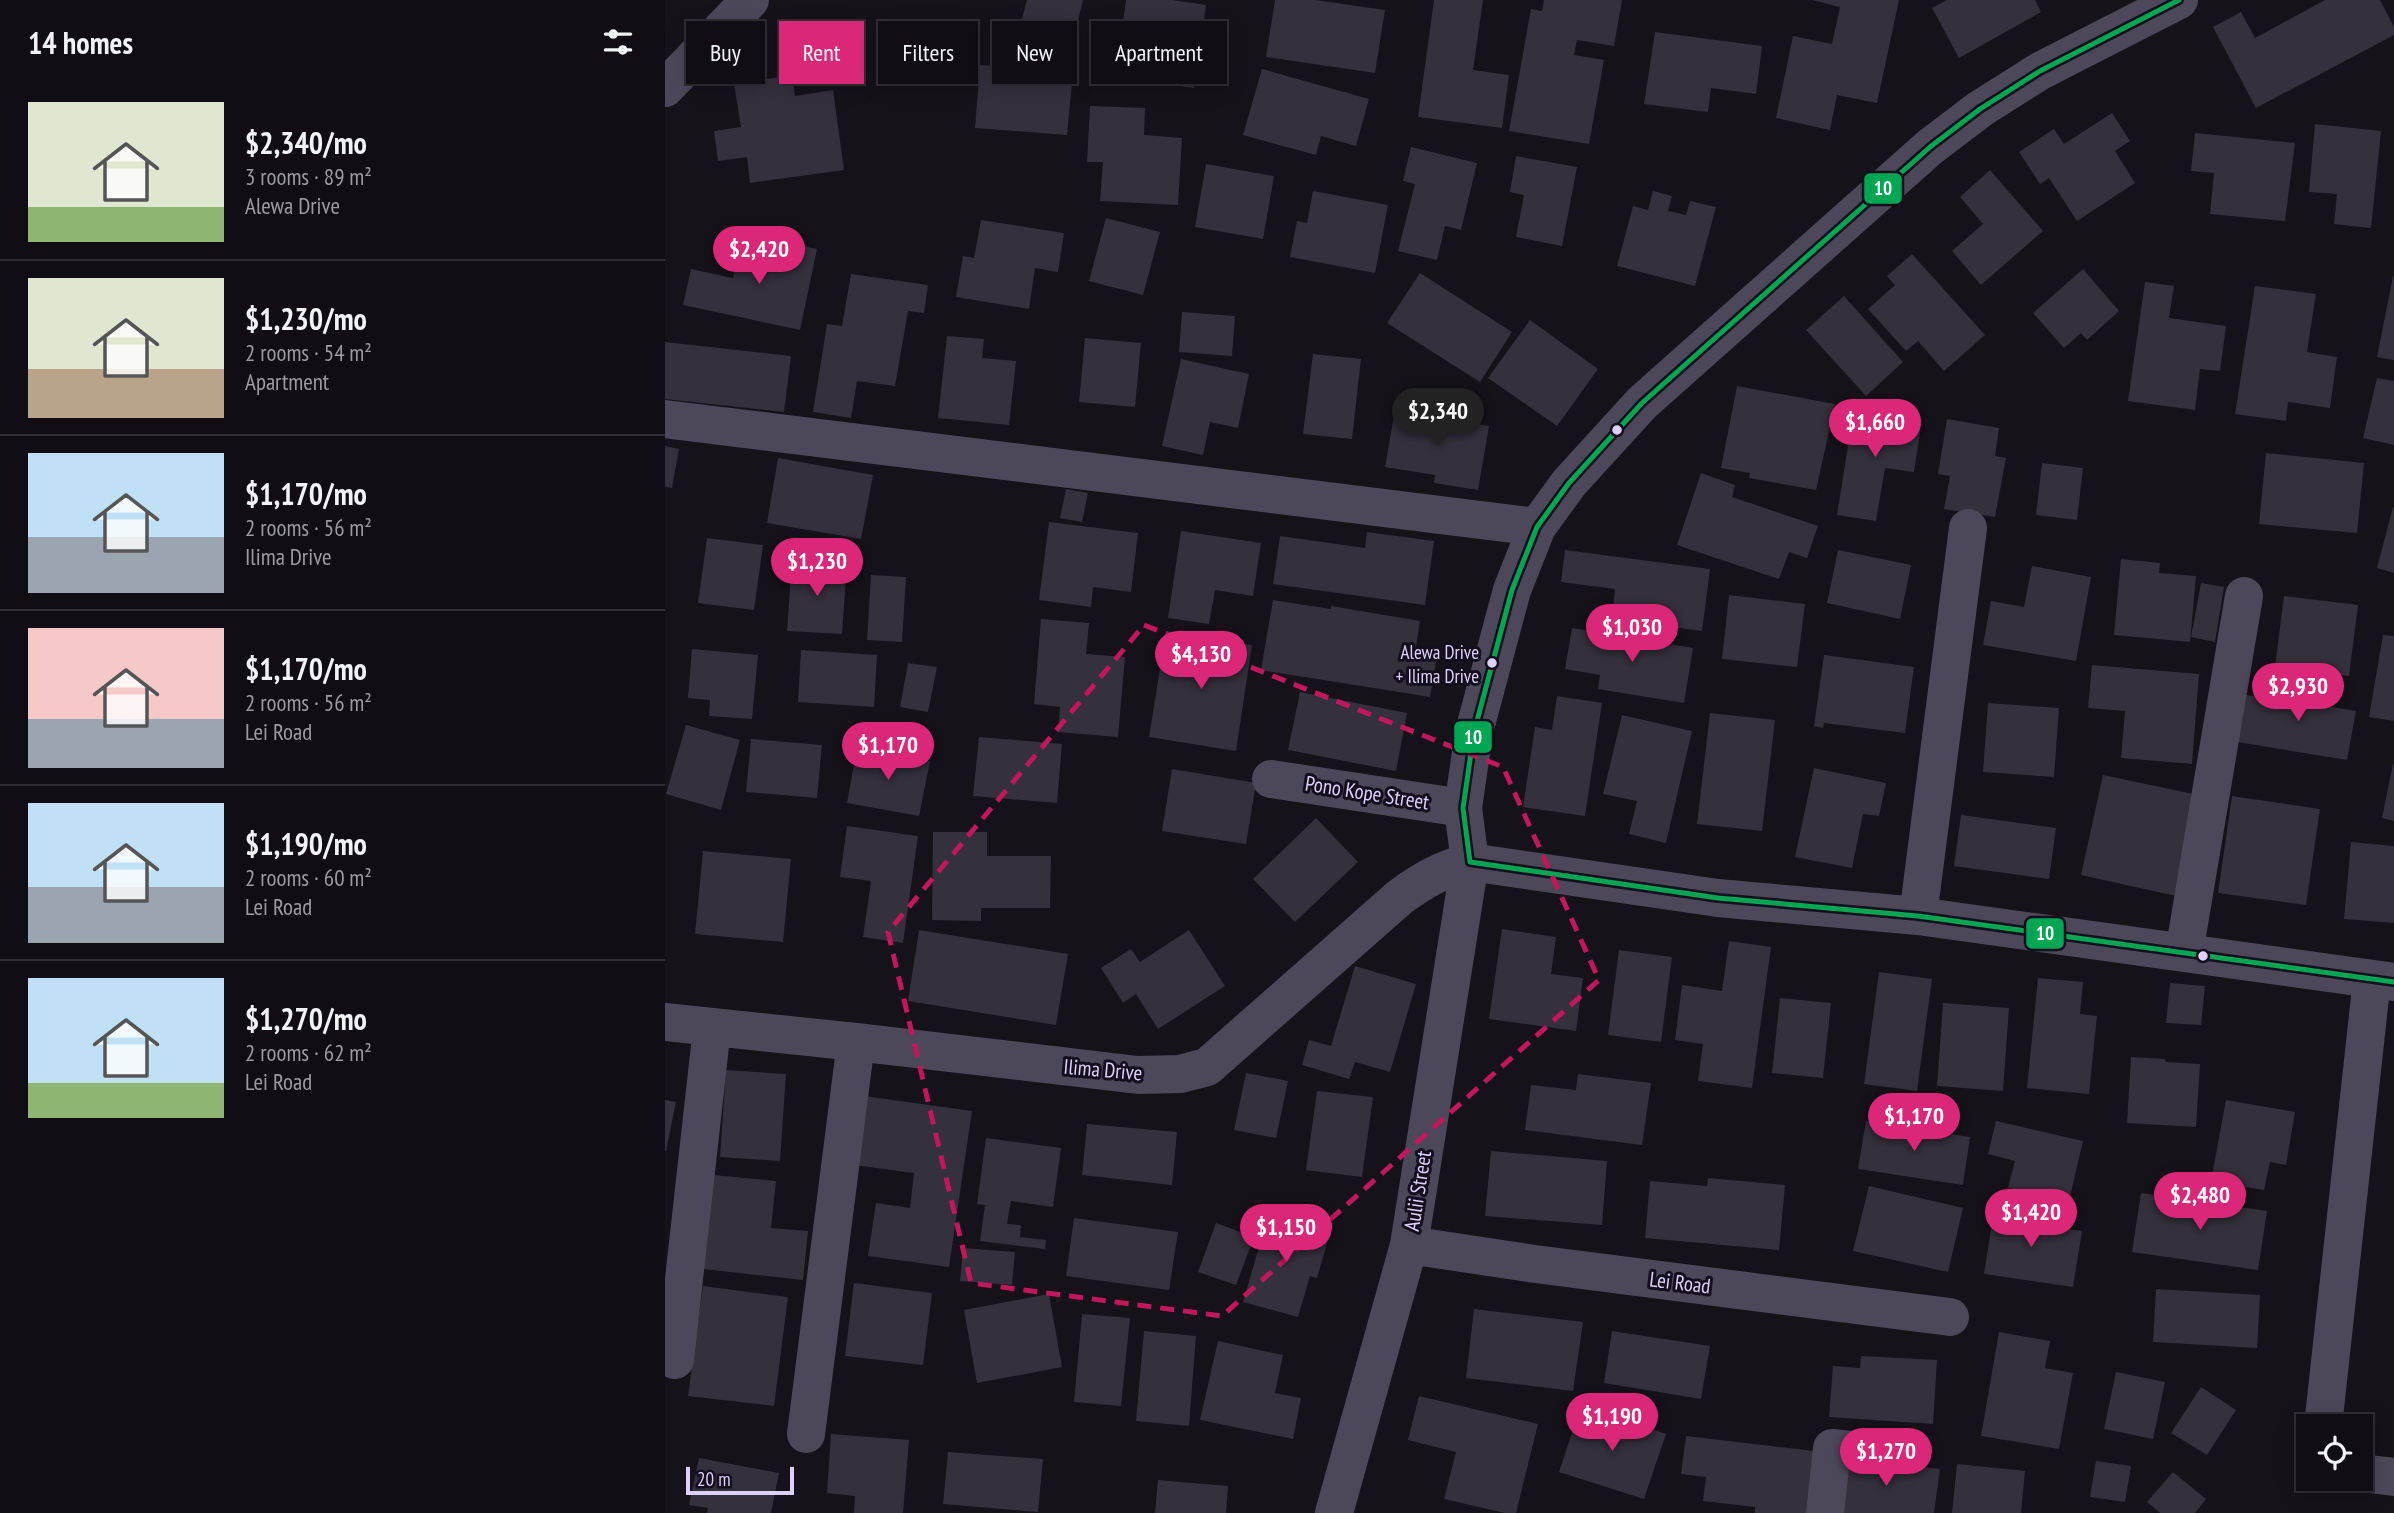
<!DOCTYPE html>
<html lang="en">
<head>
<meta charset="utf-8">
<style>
	body { margin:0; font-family:"PT Sans Narrow",sans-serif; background:#1e1c22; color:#f1f3f6; height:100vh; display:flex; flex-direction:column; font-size:26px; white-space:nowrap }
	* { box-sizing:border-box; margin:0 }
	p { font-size:23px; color:#9c9ca0 }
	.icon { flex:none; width:38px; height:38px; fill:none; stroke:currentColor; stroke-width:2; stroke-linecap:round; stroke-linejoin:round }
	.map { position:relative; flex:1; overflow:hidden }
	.sheet { display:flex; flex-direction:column; background:#100e14; width:665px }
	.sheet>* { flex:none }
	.guide { position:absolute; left:21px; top:21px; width:665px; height:63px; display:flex; gap:14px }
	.controls { position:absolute; left:1631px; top:1414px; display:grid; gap:14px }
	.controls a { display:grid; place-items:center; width:77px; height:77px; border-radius:0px; background:#100e14; box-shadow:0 4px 18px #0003,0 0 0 2px #302e34; font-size:35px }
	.scale { position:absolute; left:21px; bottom:18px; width:108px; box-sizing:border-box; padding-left:7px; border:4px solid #ddd1f9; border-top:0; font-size:19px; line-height:24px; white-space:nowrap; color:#ddd1f9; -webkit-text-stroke:5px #140f1e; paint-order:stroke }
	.price { position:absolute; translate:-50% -60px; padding:0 16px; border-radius:24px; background:#db2777; color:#fff; font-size:23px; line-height:46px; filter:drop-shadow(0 2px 4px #0008) }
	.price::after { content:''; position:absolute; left:50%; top:42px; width:21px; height:16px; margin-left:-10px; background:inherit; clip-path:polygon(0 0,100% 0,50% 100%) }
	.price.active { background:#222; color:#fff }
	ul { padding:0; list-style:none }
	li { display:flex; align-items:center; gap:21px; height:175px; padding:0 28px }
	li+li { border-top:2px solid #302e34 }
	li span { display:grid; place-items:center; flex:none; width:196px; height:140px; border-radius:0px; color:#555 }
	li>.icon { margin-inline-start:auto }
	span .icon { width:84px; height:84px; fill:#fffc; stroke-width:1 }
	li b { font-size:30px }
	h2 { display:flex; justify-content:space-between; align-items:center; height:84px; padding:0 28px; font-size:30px }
	.pill { padding:0 24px; border-radius:0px; background:#100e14; box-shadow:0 4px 18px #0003,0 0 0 2px #302e34; font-size:24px; line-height:63px }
	.pill.active { background:#db2777; color:#fff }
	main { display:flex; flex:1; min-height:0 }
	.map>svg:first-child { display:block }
	.building { fill:#34303c }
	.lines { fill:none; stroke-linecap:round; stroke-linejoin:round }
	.minor { stroke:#4c485a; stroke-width:38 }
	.bus-1-casing { stroke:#140f1e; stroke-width:10 }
	.bus-1 { stroke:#00a651; stroke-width:5 }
	.marked { fill:none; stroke:#c2185b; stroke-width:5; stroke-dasharray:14 9; stroke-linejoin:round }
	.bus-dot { fill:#ddd1f9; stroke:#140f1e; stroke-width:2.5 }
	.labels { text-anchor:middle; stroke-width:6; stroke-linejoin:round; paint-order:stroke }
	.bus-label { font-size:19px; fill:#ddd1f9; stroke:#140f1e; text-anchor:end }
	.street-label { font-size:21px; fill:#ddd1f9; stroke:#140f1e }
	.line-badge { stroke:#140f1e; stroke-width:2.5 }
	.badge-label { font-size:19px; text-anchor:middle; font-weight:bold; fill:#fff }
</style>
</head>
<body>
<main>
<section class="sheet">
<h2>14 homes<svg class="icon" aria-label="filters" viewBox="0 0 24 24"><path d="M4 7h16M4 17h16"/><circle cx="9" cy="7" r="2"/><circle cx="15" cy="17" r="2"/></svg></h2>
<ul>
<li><span style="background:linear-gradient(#dfe7d0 75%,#8fb573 0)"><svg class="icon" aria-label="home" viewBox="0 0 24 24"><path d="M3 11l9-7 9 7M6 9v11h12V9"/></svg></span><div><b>$2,340/mo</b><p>3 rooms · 89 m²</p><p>Alewa Drive</p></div></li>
<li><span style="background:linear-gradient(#dfe7d0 65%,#b9a48a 0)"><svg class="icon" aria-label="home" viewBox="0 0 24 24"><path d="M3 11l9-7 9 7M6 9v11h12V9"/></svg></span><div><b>$1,230/mo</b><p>2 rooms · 54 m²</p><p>Apartment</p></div></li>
<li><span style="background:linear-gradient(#bfe0f5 60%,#9aa5b1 0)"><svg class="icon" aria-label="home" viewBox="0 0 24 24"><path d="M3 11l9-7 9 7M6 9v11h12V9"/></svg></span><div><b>$1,170/mo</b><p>2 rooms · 56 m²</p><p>Ilima Drive</p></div></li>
<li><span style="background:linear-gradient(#f6c9c9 65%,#9aa5b1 0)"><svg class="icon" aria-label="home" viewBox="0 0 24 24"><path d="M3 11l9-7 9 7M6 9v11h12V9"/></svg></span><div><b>$1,170/mo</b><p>2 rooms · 56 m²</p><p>Lei Road</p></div></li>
<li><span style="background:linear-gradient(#bfe0f5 60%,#9aa5b1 0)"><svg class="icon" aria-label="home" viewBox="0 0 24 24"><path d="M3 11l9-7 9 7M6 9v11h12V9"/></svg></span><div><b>$1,190/mo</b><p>2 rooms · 60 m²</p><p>Lei Road</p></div></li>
<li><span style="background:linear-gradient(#bfe0f5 75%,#8fb573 0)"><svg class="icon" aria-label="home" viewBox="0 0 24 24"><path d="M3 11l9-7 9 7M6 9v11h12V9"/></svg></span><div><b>$1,270/mo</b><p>2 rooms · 62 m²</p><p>Lei Road</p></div></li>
</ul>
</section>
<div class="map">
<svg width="1729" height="1513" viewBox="0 0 1729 1513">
	<rect width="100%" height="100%" fill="#15121a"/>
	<path class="building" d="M 362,0 L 418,0 L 409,36 L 356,22 Z
		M 461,0 L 507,0 L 541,5 L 529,88 L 493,83 L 495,66 L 453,60 Z
		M 610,0 L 650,0 L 720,10 L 710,73 L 601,57 Z
		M 769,0 L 818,0 L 808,70 L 844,75 L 837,128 L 753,117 Z
		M 879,0 L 957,0 L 949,46 L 912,40 L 909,55 L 939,60 L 924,144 L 844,131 L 866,9 L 877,11 Z
		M 1147,0 L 1234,0 L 1212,103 L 1172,95 L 1165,130 L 1111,118 L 1128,36 L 1167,44 L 1175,7 Z
		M 1282,0 L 1370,0 L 1376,12 L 1294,58 L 1267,8 Z
		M 1660,0 L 1715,0 L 1729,27 L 1729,35 L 1591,108 L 1548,27 L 1576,12 L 1590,38 Z
		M 990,32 L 1097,46 L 1091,94 L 1046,88 L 1043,112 L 979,104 Z
		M 315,65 L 408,72 L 402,135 L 310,128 Z
		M 597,69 L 704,99 L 691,146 L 656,136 L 651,155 L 578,135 Z
		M 127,75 L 130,96 L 168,90 L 179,170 L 85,183 L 82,157 L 53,161 L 49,131 L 76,127 L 69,84 Z
		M 425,106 L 480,108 L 479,135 L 517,138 L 513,205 L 435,201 L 438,162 L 422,162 Z
		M 1447,113 L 1465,141 L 1450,151 L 1470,183 L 1412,221 L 1384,178 L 1375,184 L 1354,152 L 1389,129 L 1399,144 Z
		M 1650,124 L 1716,131 L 1706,228 L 1669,224 L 1672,194 L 1644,192 Z
		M 1530,133 L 1630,143 L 1620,221 L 1545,214 L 1549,173 L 1526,171 Z
		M 746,147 L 812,163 L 796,230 L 780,226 L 772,260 L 733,251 L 750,184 L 738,181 Z
		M 851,156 L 912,167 L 897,246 L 851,237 L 859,195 L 845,192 Z
		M 541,164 L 609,176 L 598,239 L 530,227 Z
		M 1325,170 L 1378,231 L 1316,285 L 1287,251 L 1318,224 L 1295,197 Z
		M 648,191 L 723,205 L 710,273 L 625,257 L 632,221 L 642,223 Z
		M 988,191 L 1007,196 L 1003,211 L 1021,215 L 1025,201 L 1051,207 L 1030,286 L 952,266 L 968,206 L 983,210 Z
		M 441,218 L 495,232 L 478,295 L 424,281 Z
		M 316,220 L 399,233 L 393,272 L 370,268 L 364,309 L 291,297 L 298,256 L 309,258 Z
		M 109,240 L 152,249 L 135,330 L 18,305 L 26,269 L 68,278 L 74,249 L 106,256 Z
		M 1247,254 L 1320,335 L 1279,371 L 1253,341 L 1241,351 L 1203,309 L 1230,285 L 1222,276 Z
		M 1418,269 L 1454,311 L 1422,340 L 1416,333 L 1399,348 L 1368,313 Z
		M 755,273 L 847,332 L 815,382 L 722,323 Z
		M 186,274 L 263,285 L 259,313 L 243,311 L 230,386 L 192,381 L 186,418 L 148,412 L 162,324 L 177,326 Z
		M 1728,276 L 1729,276 L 1729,360 L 1712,357 Z
		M 1480,282 L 1509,286 L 1504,318 L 1561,326 L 1555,371 L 1535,369 L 1530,410 L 1463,401 Z
		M 1590,286 L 1651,294 L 1642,352 L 1672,357 L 1665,408 L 1623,402 L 1621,421 L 1570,414 Z
		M 1179,296 L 1238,362 L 1201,396 L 1141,330 Z
		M 517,312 L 570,316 L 567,356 L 514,352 Z
		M 865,320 L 933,369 L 892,426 L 823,378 Z
		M 282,336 L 319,339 L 317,358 L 351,361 L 344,425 L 273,418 Z
		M 420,338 L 476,343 L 470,407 L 414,402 Z
		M 0,342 L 126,356 L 119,412 L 0,399 Z
		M 648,354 L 696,359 L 687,439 L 638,434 Z
		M 516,359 L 584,374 L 573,428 L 545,422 L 538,455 L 497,446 Z
		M 1712,378 L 1729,381 L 1729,445 L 1698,438 Z
		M 1072,386 L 1170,404 L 1151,490 L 1084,478 L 1085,473 L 1056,468 Z
		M 1189,408 L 1257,419 L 1249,472 L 1220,468 L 1211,521 L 1172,515 Z
		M 730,410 L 824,426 L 813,490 L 769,483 L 770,475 L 720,467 Z
		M 1282,419 L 1334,428 L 1330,456 L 1341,458 L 1330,517 L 1279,509 L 1285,476 L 1273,474 Z
		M 0,446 L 14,449 L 7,488 L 0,487 Z
		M 1601,453 L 1699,463 L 1692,533 L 1594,524 Z
		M 113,458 L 208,475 L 196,539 L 102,523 Z
		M 1377,463 L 1418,468 L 1412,520 L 1371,515 Z
		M 1036,473 L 1070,485 L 1067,497 L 1153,526 L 1142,558 L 1124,552 L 1114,579 L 1012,545 Z
		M 401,489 L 423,493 L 417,522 L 395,518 Z
		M 1728,507 L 1729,507 L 1729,573 L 1712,568 Z
		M 384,522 L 473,533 L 466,592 L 428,587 L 426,607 L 374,600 Z
		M 516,531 L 596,543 L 588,596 L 550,590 L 544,624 L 503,618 Z
		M 702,532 L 769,541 L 760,605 L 608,584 L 615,536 L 700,548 Z
		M 42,538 L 98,545 L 89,610 L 33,603 Z
		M 900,550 L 1045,569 L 1037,631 L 947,619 L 950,589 L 896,582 Z
		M 1173,550 L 1246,565 L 1235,619 L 1162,603 Z
		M 1456,559 L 1495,563 L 1494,573 L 1531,576 L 1525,642 L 1449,635 Z
		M 127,561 L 182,564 L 177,634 L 122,631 Z
		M 1367,566 L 1426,577 L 1411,661 L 1318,645 L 1326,601 L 1359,607 Z
		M 206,575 L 241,577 L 237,642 L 202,640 Z
		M 1536,583 L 1559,587 L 1550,642 L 1526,637 Z
		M 1064,595 L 1140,604 L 1132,667 L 1057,659 Z
		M 1619,596 L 1693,605 L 1684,676 L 1610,667 Z
		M 608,600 L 666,609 L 666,606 L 755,621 L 750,653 L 772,656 L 765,697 L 596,670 Z
		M 376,619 L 424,623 L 421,654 L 460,657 L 453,737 L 393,732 L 395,707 L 369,704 Z
		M 907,628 L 1028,648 L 1019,703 L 933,689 L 935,675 L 900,669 Z
		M 501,631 L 587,645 L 571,751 L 484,737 Z
		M 1718,635 L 1729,636 L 1729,721 L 1704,717 Z
		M 27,649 L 93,655 L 87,719 L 44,716 L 45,700 L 23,698 Z
		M 136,650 L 212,655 L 209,707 L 133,702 Z
		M 1159,655 L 1249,667 L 1240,733 L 1159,723 L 1158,728 L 1149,726 Z
		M 243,663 L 272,667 L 263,712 L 235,707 Z
		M 1427,665 L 1534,674 L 1527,764 L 1456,758 L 1460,711 L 1423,708 Z
		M 1617,684 L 1664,692 L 1662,706 L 1691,711 L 1682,760 L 1573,742 L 1581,695 L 1614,700 Z
		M 635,692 L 742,713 L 731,771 L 623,750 Z
		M 892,696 L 937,703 L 920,816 L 858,807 L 870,727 L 887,730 Z
		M 1323,703 L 1394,708 L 1389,777 L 1318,772 Z
		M 1045,713 L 1110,720 L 1097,831 L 1032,824 Z
		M 957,715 L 1027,731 L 1001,843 L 964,834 L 972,801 L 938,794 Z
		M 21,725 L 75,740 L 56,810 L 1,794 Z
		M 314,737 L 397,744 L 392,803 L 308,796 Z
		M 86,739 L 157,745 L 152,798 L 81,792 Z
		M 192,748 L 265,761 L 254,816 L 182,803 Z
		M 1728,764 L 1729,764 L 1729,821 L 1717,818 Z
		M 1149,768 L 1221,783 L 1214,816 L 1198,814 L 1187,868 L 1130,857 Z
		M 507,769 L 591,783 L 581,844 L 497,831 Z
		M 1438,775 L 1533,795 L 1511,896 L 1416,875 Z
		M 1567,796 L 1655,809 L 1641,905 L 1553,893 Z
		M 1296,815 L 1391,828 L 1384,879 L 1289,866 Z
		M 651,818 L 693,862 L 630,922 L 588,879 Z
		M 182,826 L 253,836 L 238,943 L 198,937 L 206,881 L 175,877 Z
		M 268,832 L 322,832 L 322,856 L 386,856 L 385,908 L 316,908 L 316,921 L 267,920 Z
		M 1686,842 L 1729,846 L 1729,923 L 1679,919 Z
		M 38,851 L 126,859 L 118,942 L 30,934 Z
		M 837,929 L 891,937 L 886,974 L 918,978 L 911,1031 L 824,1019 Z
		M 254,930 L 403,954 L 391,1025 L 243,1001 Z
		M 524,930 L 560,986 L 493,1029 L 471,994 L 458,1003 L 436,968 L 466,949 L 475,962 Z
		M 1064,941 L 1106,947 L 1087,1088 L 1033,1081 L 1038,1044 L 1010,1040 L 1017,985 L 1057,991 Z
		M 954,950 L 1007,957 L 996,1042 L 943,1035 Z
		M 690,966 L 751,984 L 725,1072 L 690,1062 L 684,1079 L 637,1065 L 644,1040 L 666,1046 Z
		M 1214,972 L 1267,979 L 1252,1091 L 1199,1084 Z
		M 1373,978 L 1418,982 L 1415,1014 L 1432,1016 L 1424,1094 L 1362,1088 Z
		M 1505,983 L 1540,986 L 1536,1025 L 1501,1023 Z
		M 1115,998 L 1166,1003 L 1158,1078 L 1107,1073 Z
		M 1278,1003 L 1344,1008 L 1338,1091 L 1272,1086 Z
		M 1466,1057 L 1500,1059 L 1501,1062 L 1535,1064 L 1531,1127 L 1462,1123 Z
		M 61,1070 L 121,1074 L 115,1161 L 55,1157 Z
		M 581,1073 L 623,1081 L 611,1138 L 569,1130 Z
		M 913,1074 L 986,1083 L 977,1145 L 860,1130 L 866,1085 L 911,1090 Z
		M 652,1091 L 708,1097 L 697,1177 L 641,1170 Z
		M 199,1096 L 307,1111 L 284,1267 L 203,1256 L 211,1203 L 245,1208 L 249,1173 L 189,1165 Z
		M 0,1100 L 11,1102 L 1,1151 L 0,1151 Z
		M 1561,1100 L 1630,1112 L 1621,1165 L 1605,1162 L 1599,1190 L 1546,1181 Z
		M 1201,1121 L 1305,1137 L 1298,1185 L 1193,1169 Z
		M 1331,1121 L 1418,1141 L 1404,1201 L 1343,1188 L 1350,1161 L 1323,1154 Z
		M 422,1124 L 512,1132 L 507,1185 L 417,1175 Z
		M 321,1138 L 396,1148 L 388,1207 L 346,1201 L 342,1224 L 356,1225 L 355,1237 L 381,1240 L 380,1249 L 315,1241 L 320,1205 L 312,1204 Z
		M 826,1151 L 942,1161 L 937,1225 L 820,1216 Z
		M 48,1175 L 111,1181 L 106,1228 L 143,1231 L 138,1280 L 37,1269 Z
		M 1043,1178 L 1120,1185 L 1114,1250 L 980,1238 L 985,1181 L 1042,1186 Z
		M 1204,1186 L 1298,1208 L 1283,1272 L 1188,1251 Z
		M 1476,1193 L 1602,1211 L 1593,1270 L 1467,1252 Z
		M 1330,1204 L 1370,1210 L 1368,1224 L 1417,1231 L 1408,1287 L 1319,1274 Z
		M 604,1213 L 666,1230 L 652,1278 L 645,1276 L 633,1317 L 578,1302 Z
		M 409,1218 L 513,1232 L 504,1290 L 401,1276 Z
		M 551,1223 L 589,1237 L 571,1285 L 533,1272 Z
		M 298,1248 L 350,1252 L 347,1285 L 295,1281 Z
		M 189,1283 L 267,1293 L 258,1365 L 180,1356 Z
		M 38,1286 L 123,1297 L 109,1406 L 23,1396 Z
		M 1491,1289 L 1595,1295 L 1592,1348 L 1488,1342 Z
		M 384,1294 L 397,1367 L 312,1383 L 299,1310 Z
		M 809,1309 L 918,1322 L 908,1391 L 801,1378 Z
		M 417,1314 L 465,1318 L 456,1406 L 409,1402 Z
		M 479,1331 L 531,1336 L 524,1426 L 471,1421 Z
		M 947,1331 L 1045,1346 L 1036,1399 L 939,1383 Z
		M 1334,1332 L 1385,1341 L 1380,1368 L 1408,1373 L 1394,1449 L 1316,1436 Z
		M 553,1341 L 618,1355 L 610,1393 L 636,1398 L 628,1439 L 535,1420 Z
		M 1196,1356 L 1272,1360 L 1268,1424 L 1164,1417 L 1168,1366 L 1195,1368 Z
		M 1451,1372 L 1500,1382 L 1488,1439 L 1439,1429 Z
		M 1536,1387 L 1571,1410 L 1542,1455 L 1506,1433 Z
		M 754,1396 L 873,1424 L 851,1513 L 840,1513 L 779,1499 L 791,1452 L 743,1440 Z
		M 916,1406 L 1001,1434 L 979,1499 L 894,1472 Z
		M 166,1434 L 244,1440 L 238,1513 L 189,1513 L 190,1496 L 162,1493 Z
		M 1021,1436 L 1149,1451 L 1141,1513 L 1090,1513 L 1090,1507 L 1038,1501 L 1041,1477 L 1016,1474 Z
		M 283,1452 L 378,1459 L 373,1512 L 278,1504 Z
		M 1178,1457 L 1275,1469 L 1269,1513 L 1171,1513 Z
		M 34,1458 L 114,1473 L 106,1513 L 42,1513 L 43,1508 L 24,1505 Z
		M 1431,1461 L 1466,1466 L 1460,1502 L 1425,1497 Z
		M 1292,1464 L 1360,1471 L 1356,1513 L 1287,1513 Z
		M 1508,1472 L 1541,1499 L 1530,1513 L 1495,1513 L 1482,1502 Z
		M 493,1480 L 563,1486 L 561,1513 L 490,1513 Z"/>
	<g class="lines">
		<path class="minor" d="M 0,88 L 85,0
			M 0,419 L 872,527
			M 606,779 L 798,808
			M 1253,916 L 1303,528
			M 1519,953 L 1579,596
			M 0,1022 L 191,1042 L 473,1075 L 515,1074 L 542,1067 L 735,897 C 758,880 778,869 805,862 L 1053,898 L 1253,916 L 1729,982
			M 744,1245 L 870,1264 L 1285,1317
			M 10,1360 L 47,1028
			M 1658,1426 L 1707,979
			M 141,1434 L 191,1042
			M 1696,1473 L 1729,1477
			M 669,1513 L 744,1245 L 805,862 L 798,808 L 809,732 L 847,590 L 872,527 L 904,483 L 977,403 L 1265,147 L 1315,109 L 1375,71 L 1514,0
			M 1160,1513 L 1167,1448 L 1214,1453"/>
		<g class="bus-1-casing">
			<path id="bus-1" d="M 1514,0 L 1375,71 L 1315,109 L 1265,147 L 977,403 L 904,483 L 872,527 L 847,590 L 809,732 L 798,808 L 805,862 L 1053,898 L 1253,916 L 1729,982"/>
		</g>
		<use href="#bus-1" class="bus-1"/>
	</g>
	<path class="marked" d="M 479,625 L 838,767 L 934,980 L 557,1316 L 306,1283 L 223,932 Z"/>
	<g class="bus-dot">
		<circle cx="952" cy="430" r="6"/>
		<circle cx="827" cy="663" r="6"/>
		<circle cx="1538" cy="956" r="6"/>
	</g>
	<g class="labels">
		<g class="bus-label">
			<text x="814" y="659">Alewa Drive<tspan x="814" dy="24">+ Ilima Drive</tspan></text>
		</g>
		<g class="street-label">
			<text transform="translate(702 793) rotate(9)" y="7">Pono Kope Street</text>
			<text transform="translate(438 1070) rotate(5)" y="7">Ilima Drive</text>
			<text transform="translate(753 1191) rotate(-81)" y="7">Aulii Street</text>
			<text transform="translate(1015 1283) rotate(7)" y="7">Lei Road</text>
		</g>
	</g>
	<g class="line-badge">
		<rect x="1198" y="172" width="40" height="33" rx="7" fill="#00a651"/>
		<rect x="788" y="720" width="40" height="34" rx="7" fill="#00a651"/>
		<rect x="1360" y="917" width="40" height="33" rx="7" fill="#00a651"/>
	</g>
	<g class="badge-label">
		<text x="1218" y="195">10</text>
		<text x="808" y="744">10</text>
		<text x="1380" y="940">10</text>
	</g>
</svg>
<div class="controls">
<a><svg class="icon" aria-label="locate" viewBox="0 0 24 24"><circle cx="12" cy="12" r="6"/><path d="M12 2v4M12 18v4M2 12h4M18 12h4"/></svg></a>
</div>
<div class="scale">20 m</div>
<b class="price" style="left:94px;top:286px">$2,420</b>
<b class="price active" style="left:773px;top:448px">$2,340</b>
<b class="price" style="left:1210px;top:459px">$1,660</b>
<b class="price" style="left:152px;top:598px">$1,230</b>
<b class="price" style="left:967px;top:664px">$1,030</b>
<b class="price" style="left:536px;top:691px">$4,130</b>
<b class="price" style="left:1633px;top:723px">$2,930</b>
<b class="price" style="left:223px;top:782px">$1,170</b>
<b class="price" style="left:1249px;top:1153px">$1,170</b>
<b class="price" style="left:1535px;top:1232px">$2,480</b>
<b class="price" style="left:1366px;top:1249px">$1,420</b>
<b class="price" style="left:621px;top:1264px">$1,150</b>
<b class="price" style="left:947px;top:1453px">$1,190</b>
<b class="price" style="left:1221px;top:1488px">$1,270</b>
<div class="guide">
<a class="pill">Buy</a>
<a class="pill active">Rent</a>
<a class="pill">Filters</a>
<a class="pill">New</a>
<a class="pill">Apartment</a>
</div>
</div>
</main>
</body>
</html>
